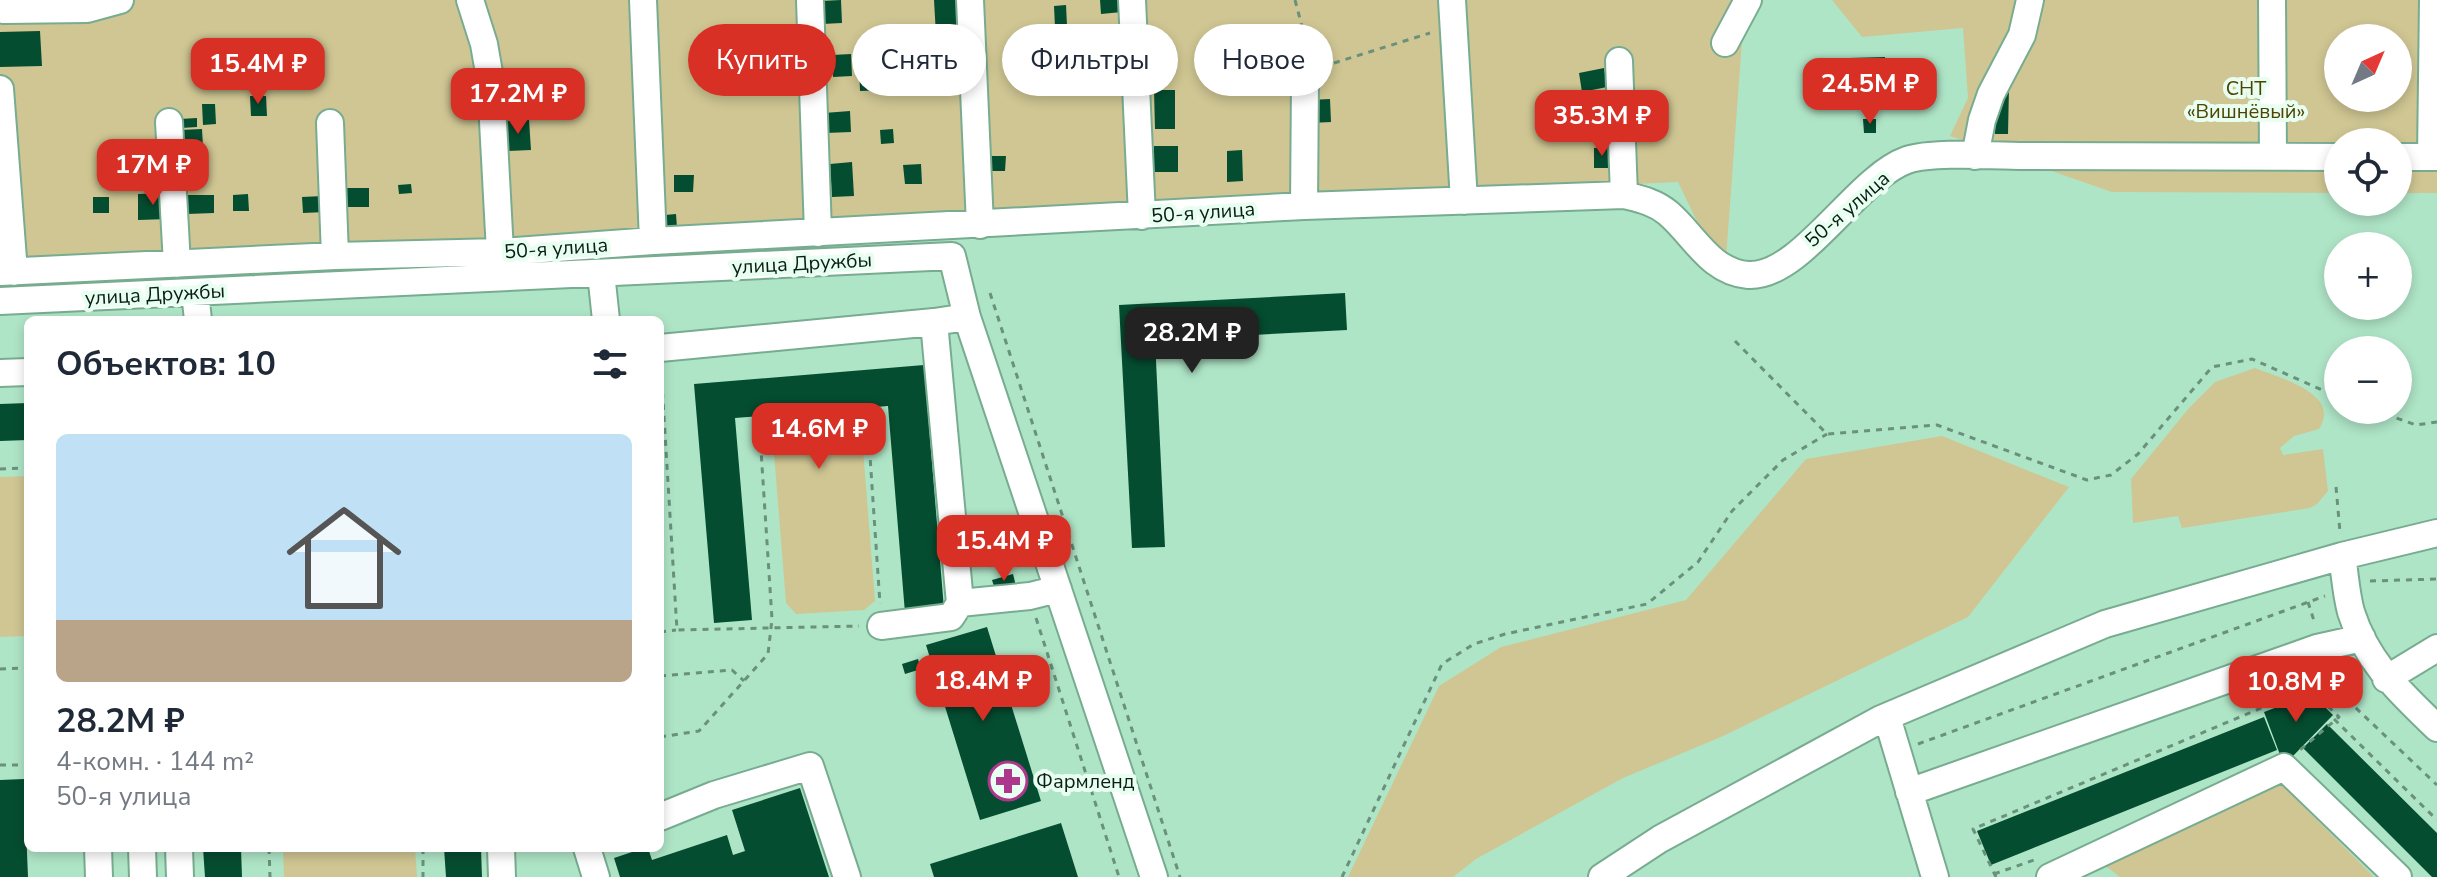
<!DOCTYPE html>
<html lang="ru">
<head>
<meta charset="utf-8">
<style>
	body { margin:0; font-family:"Nunito Sans",sans-serif; background:#f2f2f3; color:#1f2937; height:100vh; display:flex; flex-direction:column; font-size:30px; white-space:nowrap }
	* { box-sizing:border-box; margin:0 }
	p { font-size:26px; color:#747a83 }
	.icon { flex:none; width:44px; height:44px; fill:none; stroke:currentColor; stroke-width:2; stroke-linecap:round; stroke-linejoin:round }
	.map { position:relative; flex:1; overflow:hidden }
	.panel { position:absolute; left:24px; top:316px; width:640px; height:536px; display:flex; flex-direction:column; background:#fff; border-radius:12px; box-shadow:0 4px 12px #0003 }
	.panel>* { flex:none }
	.guide { position:absolute; left:688px; top:24px; width:760px; height:72px; display:flex; gap:16px }
	.needle { width:52px; rotate:44deg }
	.buttons { position:absolute; left:2324px; top:24px; display:grid; gap:16px }
	.buttons a { display:grid; place-items:center; width:88px; height:88px; border-radius:50%; background:#fff; box-shadow:0 4px 12px #0003; font-size:40px }
	.price { position:absolute; translate:-50% -68px; padding:0 18px; border-radius:16px; background:#d93025; color:#fff; font-size:26px; line-height:52px; filter:drop-shadow(0 2px 4px #0008) }
	.price::after { content:''; position:absolute; left:50%; top:48px; width:24px; height:18px; margin-left:-12px; background:inherit; clip-path:polygon(0 0,100% 0,50% 100%) }
	.price.selected { background:#222; color:#fff }
	ul { padding:0; list-style:none }
	li { display:grid; align-content:center; gap:16px; height:424px; padding:0 32px }
	li span { display:grid; place-items:center; height:248px; border-radius:12px; color:#555 }
	li>.icon { margin-inline-start:auto }
	span .icon { width:144px; height:144px; fill:#fffc; stroke-width:1 }
	li b { font-size:34px }
	h2 { display:flex; justify-content:space-between; align-items:center; height:96px; padding:0 32px; font-size:34px }
	.chip { padding:0 28px; border-radius:36px; background:#fff; box-shadow:0 4px 12px #0003; font-size:28px; line-height:72px }
	.chip.selected { background:#d93025; color:#fff }
	.map>svg:first-child { display:block }
	.green { fill:#cfc693; fill-rule:evenodd }
	.building { fill:#054d31 }
	.lines { fill:none; stroke-linecap:round; stroke-linejoin:round }
	.minor-casing { stroke:#78ac90; stroke-width:30 }
	.path { stroke:#69917b; stroke-width:3; stroke-dasharray:6 6; stroke-linecap:butt }
	.minor { stroke:#fff; stroke-width:26 }
	.labels { text-anchor:middle; stroke-width:8; stroke-linejoin:round; paint-order:stroke }
	.park-label { font-size:20px; fill:#4e4402; stroke:#e8fef1 }
	.street-label { font-size:20px; fill:#091f14; stroke:#e8fef1 }
	.poi-label { font-size:20px; fill:#091f14; stroke:#e8fef1; text-anchor:start }
</style>
</head>
<body>
<div class="map">
<svg width="2437" height="877" viewBox="0 0 2437 877">
	<rect width="100%" height="100%" fill="#afe5c7"/>
	<path class="green" d="M 0,0 L 1761,0 L 1743,27 L 1726,259 L 1703,234 L 1678,182 L 0,261 Z
		M 1832,0 L 2437,0 L 2437,193 L 2398,193 L 2398,142 L 2338,142 L 2338,193 L 2112,192 L 1950,136 L 1968,98 L 1963,28 L 1862,37 ZM 2338,38 L 2398,38 L 2398,98 L 2338,98 Z
		M 2255,368 C 2279,378 2342,393 2319,429 L 2294,436 L 2280,448 L 2283,455 L 2323,449 L 2328,491 L 2317,504 L 2310,508 L 2182,528 L 2178,516 L 2133,523 L 2131,479 L 2189,408 L 2215,382 Z
		M 848,435 L 855,438 L 863,449 L 875,601 L 864,610 L 796,614 L 786,603 L 774,453 L 778,445 L 786,441 Z
		M 1942,436 L 2069,487 L 1968,617 L 1721,737 L 1623,778 L 1476,859 L 1453,877 L 1348,877 L 1439,686 L 1501,647 L 1686,600 L 1806,459 Z
		M 28,476 L 28,636 L 0,637 L 0,477 Z
		M 2272,775 L 2374,877 L 2120,877 L 2095,858 Z
		M 283,848 L 415,848 L 417,877 L 284,877 Z"/>
	<path class="building" d="M 841,0 L 842,23 L 822,24 L 821,1 Z
		M 934,0 L 961,0 L 963,34 L 936,35 Z
		M 1100,0 L 1122,0 L 1122,12 L 1101,14 Z
		M 1066,5 L 1067,26 L 1055,27 L 1054,6 Z
		M 40,31 L 42,66 L 0,67 L 0,32 Z
		M 1162,32 L 1164,56 L 1143,57 L 1141,34 Z
		M 1095,37 L 1118,37 L 1118,56 L 1095,56 Z
		M 851,54 L 852,76 L 833,77 L 832,55 Z
		M 1885,57 L 1887,90 L 1850,91 L 1849,58 Z
		M 1267,58 L 1269,81 L 1249,83 L 1247,60 Z
		M 885,64 L 886,90 L 860,91 L 859,65 Z
		M 1604,68 L 1607,87 L 1582,92 L 1579,73 Z
		M 1085,72 L 1085,85 L 1075,86 L 1075,73 Z
		M 1124,72 L 1125,86 L 1114,87 L 1113,73 Z
		M 1996,88 L 2009,88 L 2008,134 L 1995,134 Z
		M 1154,90 L 1175,90 L 1175,129 L 1155,129 Z
		M 250,96 L 266,96 L 267,116 L 251,116 Z
		M 1330,99 L 1331,122 L 1311,123 L 1310,100 Z
		M 202,104 L 215,104 L 216,124 L 203,125 Z
		M 850,111 L 851,132 L 826,133 L 824,113 Z
		M 197,118 L 197,127 L 181,128 L 180,119 Z
		M 1863,119 L 1876,119 L 1876,133 L 1864,133 Z
		M 529,120 L 531,150 L 508,151 L 506,121 Z
		M 202,129 L 203,146 L 180,147 L 179,130 Z
		M 893,129 L 894,143 L 881,144 L 880,130 Z
		M 1154,146 L 1178,146 L 1178,172 L 1154,172 Z
		M 1609,147 L 1609,168 L 1594,168 L 1594,148 Z
		M 1242,150 L 1243,181 L 1227,182 L 1227,151 Z
		M 990,156 L 1006,156 L 1005,171 L 990,171 Z
		M 852,162 L 854,196 L 832,197 L 830,164 Z
		M 921,164 L 922,184 L 905,184 L 903,165 Z
		M 674,175 L 694,175 L 693,192 L 674,192 Z
		M 411,184 L 412,193 L 399,194 L 398,185 Z
		M 344,188 L 369,188 L 369,207 L 344,207 Z
		M 168,193 L 169,219 L 138,220 L 138,194 Z
		M 248,194 L 249,211 L 233,211 L 233,195 Z
		M 187,195 L 214,195 L 214,213 L 187,214 Z
		M 323,196 L 325,212 L 303,213 L 302,197 Z
		M 93,197 L 109,197 L 109,213 L 93,213 Z
		M 676,214 L 677,228 L 666,229 L 665,215 Z
		M 1345,293 L 1347,330 L 1155,340 L 1165,547 L 1132,548 L 1119,305 Z
		M 924,365 L 944,609 L 905,613 L 888,406 L 735,418 L 752,620 L 714,623 L 694,384 Z
		M 28,403 L 28,440 L 0,441 L 0,404 Z
		M 1013,574 L 1016,586 L 996,593 L 992,580 Z
		M 987,627 L 1041,801 L 980,820 L 926,645 Z
		M 918,659 L 921,669 L 905,674 L 902,664 Z
		M 2312,694 L 2333,715 L 2293,756 L 2282,760 L 2264,712 Z
		M 2264,717 L 2277,750 L 1991,865 L 1977,831 Z
		M 2327,724 L 2437,833 L 2437,877 L 2432,877 L 2303,748 Z
		M 24,779 L 28,877 L 0,877 L 0,780 Z
		M 800,788 L 829,877 L 620,877 L 614,858 L 644,848 L 648,848 L 652,860 L 727,835 L 733,855 L 745,851 L 732,810 Z
		M 1061,823 L 1078,877 L 934,877 L 930,864 Z
		M 203,848 L 241,848 L 242,877 L 205,877 Z
		M 444,848 L 481,848 L 482,877 L 446,877 Z"/>
	<g class="lines">
		<g class="minor-casing">
			<path id="minor" d="M 470,0 L 484,44 L 491,84 L 500,252
				M 643,0 L 653,241
				M 810,0 L 818,233
				M 970,0 L 980,225
				M 1132,0 L 1142,216
				M 1452,0 L 1464,201
				M 2272,0 L 2273,156
				M 0,7 L 4,10 L 87,9 L 120,0
				M 1725,43 L 1748,0
				M 1619,61 L 1624,195
				M 0,89 L 14,272
				M 169,122 L 177,264
				M 330,123 L 335,256
				M 1975,156 L 1982,120 L 1991,94 L 2022,35 L 2030,0
				M 2398,157 L 2437,157
				M 2431,157 L 2433,0
				M 1304,206 L 1305,79 L 1313,70
				M 0,272 L 335,256 L 500,252 L 653,241 L 1304,206 L 1624,195 C 1640,199 1655,202 1668,213 C 1694,235 1710,272 1748,275 C 1801,278 1856,178 1907,160 C 1933,151 1999,156 2029,156 C 2132,156 2235,156 2338,157
				M 601,273 L 606,320
				M 195,292 L 198,320
				M 0,301 L 952,256 L 967,317 L 1154,877
				M 934,322 L 960,603
				M 660,348 L 934,322 L 967,317
				M 0,373 L 28,372
				M 2342,556 C 2345,574 2346,594 2351,612 C 2367,663 2400,692 2437,728
				M 881,626 L 951,617 L 960,603 L 1030,596 L 1058,589
				M 2386,679 L 2437,648
				M 1887,717 L 1935,877
				M 1909,792 L 2317,648 L 2362,638
				M 660,817 L 714,795 L 810,766 L 847,877
				M 98,848 L 99,877
				M 142,848 L 143,877
				M 179,848 L 180,877
				M 501,848 L 502,877
				M 587,848 L 596,877
				M 1602,877 L 1660,839 L 1881,719 L 2105,624 L 2342,556 L 2437,533
				M 2050,877 L 2284,767 L 2398,877"/>
		</g>
		<path class="path" d="M 1295,0 L 1308,49
			M 1334,63 L 1430,33
			M 990,293 L 1180,877
			M 1735,341 L 1827,434 L 1937,425 L 2087,480 L 2111,475 L 2138,454 L 2212,367 L 2252,359 L 2338,397
			M 661,368 L 677,630 L 859,626
			M 2374,410 L 2416,425 L 2437,422
			M 0,469 L 28,468
			M 2336,487 L 2340,532
			M 2370,581 L 2437,579
			M 2308,602 L 2315,624
			M 1036,618 L 1119,877
			M 660,632 L 676,630
			M 0,669 L 28,668
			M 2330,669 L 2338,691 L 2437,785
			M 660,676 L 732,670 L 744,681
			M 2334,719 L 2437,820
			M 660,737 L 699,731 L 768,654 L 772,619 L 760,435 L 868,427 L 880,604
			M 1918,744 L 2325,596
			M 0,765 L 28,765
			M 269,848 L 270,877
			M 423,848 L 423,877
			M 1994,874 L 2034,860
			M 1342,877 L 1442,664 L 1474,644 L 1505,634 L 1647,604 L 1698,562 L 1732,511 L 1783,460 L 1827,434
			M 1996,877 L 1973,829 L 2309,688 L 2339,717 L 2300,750"/>
		<use href="#minor" class="minor"/>
	</g>
	<defs>
		<g id="pharmacy-ring" transform="scale(2)"><circle r="9.5" fill="#e8fef1" stroke="#ae378e" stroke-width="1.5"/><path d="M-2-6h4v4h4v4h-4v4h-4v-4h-4v-4h4Z" fill="#ae378e"/></g>
	</defs>
	<g fill-rule="evenodd">
		<use href="#pharmacy-ring" x="1008" y="781"/>
	</g>
	<g class="labels">
		<g class="park-label">
			<text x="2246" y="95">СНТ<tspan x="2246" dy="23">«Вишнёвый»</tspan></text>
		</g>
		<g class="street-label">
			<text transform="translate(1847 209) rotate(-41)" y="7">50-я улица</text>
			<text transform="translate(1203 212) rotate(-4)" y="7">50-я улица</text>
			<text transform="translate(556 248) rotate(-4)" y="7">50-я улица</text>
			<text transform="translate(802 263) rotate(-3)" y="7">улица Дружбы</text>
			<text transform="translate(155 294) rotate(-3)" y="7">улица Дружбы</text>
		</g>
		<g class="poi-label">
			<text x="1036" y="788">Фармленд</text>
		</g>
	</g>
</svg>
<div class="buttons">
<a><svg class="needle" viewBox="-14 -14 28 28"><path d="M0-13l5 13h-10z" fill="#e53935"/><path d="M0 13l5-13h-10z" fill="#747a83"/></svg></a>
<a><svg class="icon" aria-label="locate" viewBox="0 0 24 24"><circle cx="12" cy="12" r="6"/><path d="M12 2v4M12 18v4M2 12h4M18 12h4"/></svg></a>
<a>+</a>
<a>−</a>
</div>
<b class="price" style="left:258px;top:106px">15.4M ₽</b>
<b class="price" style="left:1870px;top:126px">24.5M ₽</b>
<b class="price" style="left:518px;top:136px">17.2M ₽</b>
<b class="price" style="left:1602px;top:158px">35.3M ₽</b>
<b class="price" style="left:153px;top:207px">17M ₽</b>
<b class="price selected" style="left:1192px;top:375px">28.2M ₽</b>
<b class="price" style="left:819px;top:471px">14.6M ₽</b>
<b class="price" style="left:1004px;top:583px">15.4M ₽</b>
<b class="price" style="left:983px;top:723px">18.4M ₽</b>
<b class="price" style="left:2296px;top:724px">10.8M ₽</b>
<div class="guide">
<a class="chip selected">Купить</a>
<a class="chip">Снять</a>
<a class="chip">Фильтры</a>
<a class="chip">Новое</a>
</div>
<section class="panel">
<h2>Объектов: 10<svg class="icon" aria-label="filters" viewBox="0 0 24 24"><path d="M4 7h16M4 17h16"/><circle cx="9" cy="7" r="2"/><circle cx="15" cy="17" r="2"/></svg></h2>
<ul>
<li><span style="background:linear-gradient(#bfe0f5 75%,#b9a48a 0)"><svg class="icon" aria-label="home" viewBox="0 0 24 24"><path d="M3 11l9-7 9 7M6 9v11h12V9"/></svg></span><div><b>28.2M ₽</b><p>4-комн. · 144 m²</p><p>50-я улица</p></div></li>
</ul>
</section>
</div>
</body>
</html>
